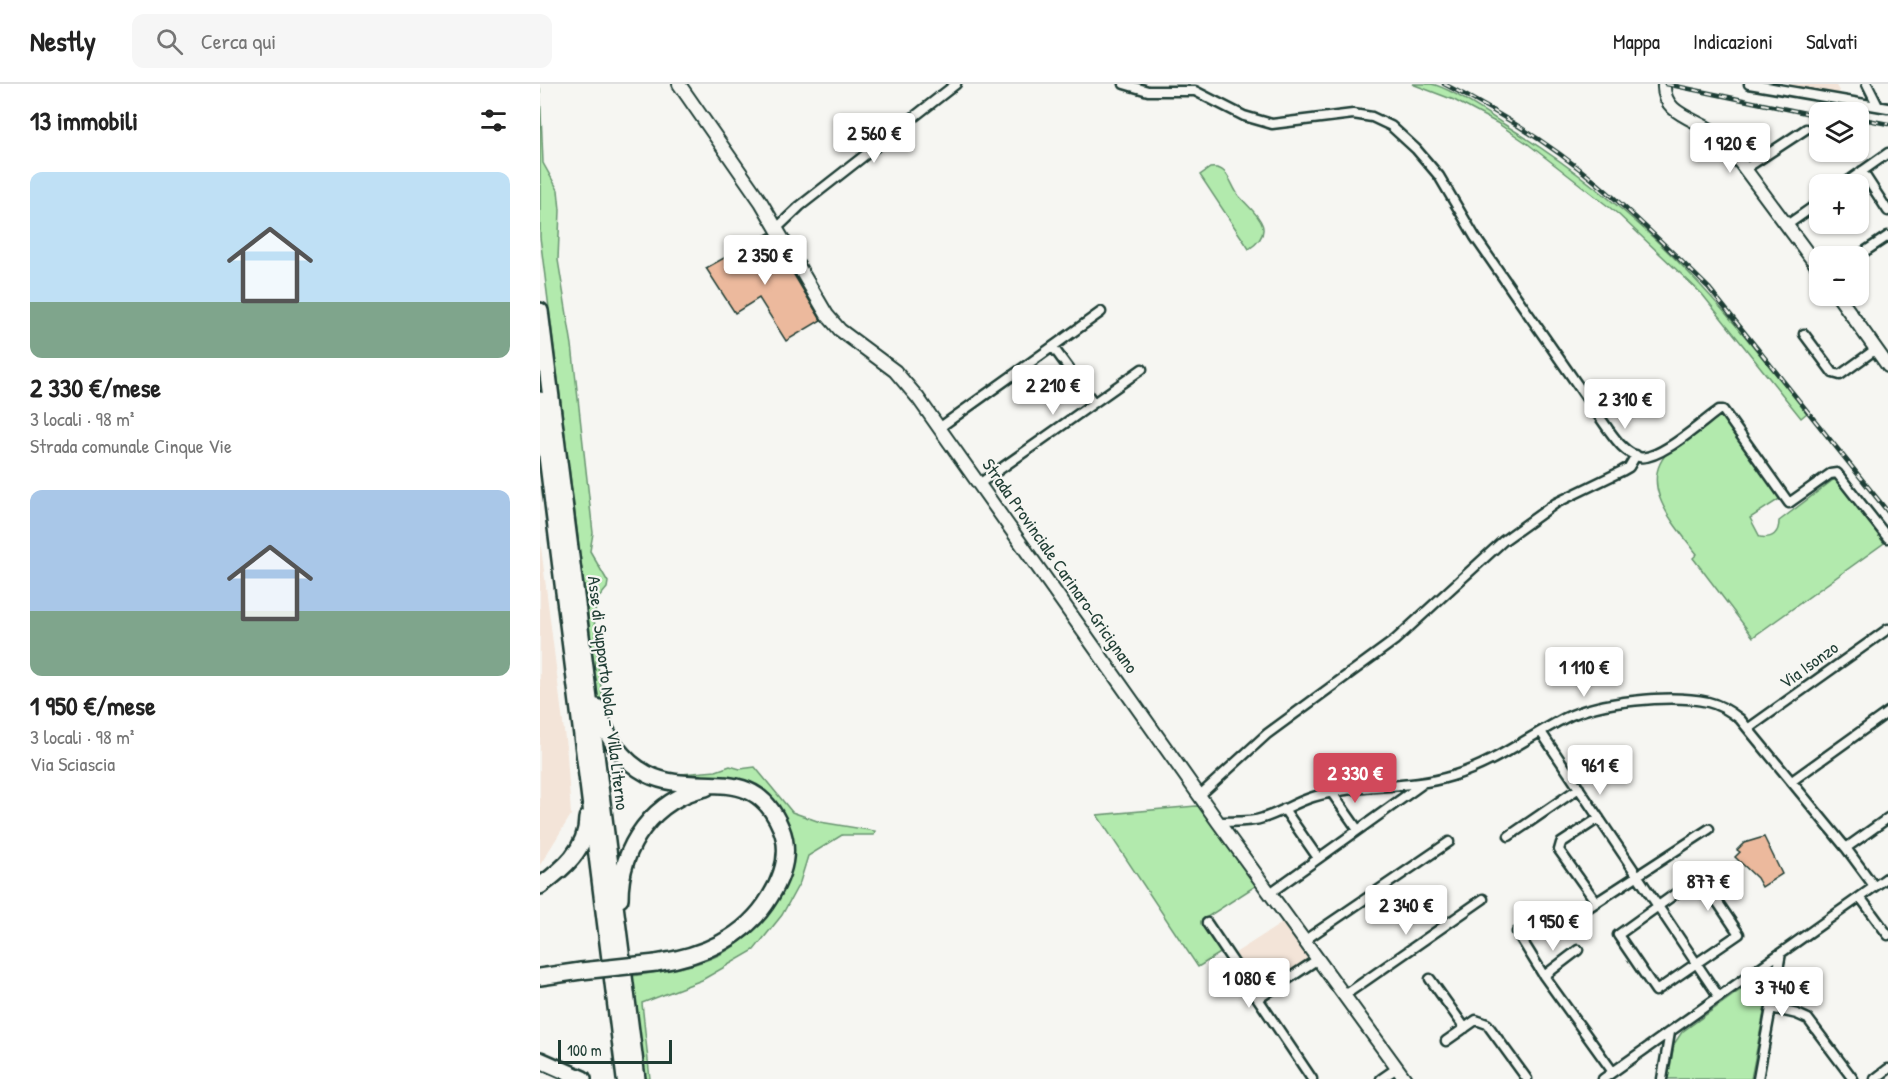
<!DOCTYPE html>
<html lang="it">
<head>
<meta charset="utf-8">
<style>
	body { margin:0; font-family:"Patrick Hand",sans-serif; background:#f6f6f6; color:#222; height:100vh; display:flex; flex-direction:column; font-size:22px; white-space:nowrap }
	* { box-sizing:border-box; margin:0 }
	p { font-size:20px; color:#767676 }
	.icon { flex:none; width:33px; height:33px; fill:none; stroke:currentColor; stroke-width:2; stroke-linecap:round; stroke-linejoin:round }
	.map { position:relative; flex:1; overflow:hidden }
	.panel { display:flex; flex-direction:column; background:#fff; width:540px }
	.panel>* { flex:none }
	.tools { position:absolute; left:1269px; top:18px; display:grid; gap:12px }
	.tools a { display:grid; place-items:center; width:60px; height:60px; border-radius:12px; background:#fff; box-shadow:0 2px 4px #0004; font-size:30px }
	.scale { position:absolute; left:18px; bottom:15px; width:114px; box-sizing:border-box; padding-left:6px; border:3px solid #1f3d34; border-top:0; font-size:16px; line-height:21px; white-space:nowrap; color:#1f3d34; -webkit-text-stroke:4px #f6f6f2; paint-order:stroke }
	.price { position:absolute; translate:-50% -51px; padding:0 14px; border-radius:6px; background:#fff; color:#222; font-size:20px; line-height:39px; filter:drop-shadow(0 2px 3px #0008) }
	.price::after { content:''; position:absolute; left:50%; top:36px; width:18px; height:14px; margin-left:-9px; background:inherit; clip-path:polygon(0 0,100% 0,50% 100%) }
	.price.on { background:#d1495b; color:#fff }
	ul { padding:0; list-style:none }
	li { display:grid; align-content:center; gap:12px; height:318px; padding:0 30px }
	li span { display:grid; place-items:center; height:186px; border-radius:12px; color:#555 }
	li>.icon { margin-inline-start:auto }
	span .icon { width:108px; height:108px; fill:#fffc; stroke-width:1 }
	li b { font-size:26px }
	h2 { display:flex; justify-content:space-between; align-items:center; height:72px; padding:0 30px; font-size:26px }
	header { display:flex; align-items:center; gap:36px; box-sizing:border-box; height:84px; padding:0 30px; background:#fff; border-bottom:2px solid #e0e0e0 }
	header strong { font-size:28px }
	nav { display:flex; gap:33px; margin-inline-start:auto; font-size:21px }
	.search { width:420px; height:54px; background:#f6f6f6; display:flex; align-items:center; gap:15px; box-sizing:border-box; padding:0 21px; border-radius:12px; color:#767676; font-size:22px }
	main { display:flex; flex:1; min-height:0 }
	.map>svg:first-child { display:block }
	.built { fill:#f3e4d8 }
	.green { fill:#b2eaad; stroke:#689470; stroke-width:1.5 }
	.building { fill:#ecb99d; stroke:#1f3d34; stroke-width:1.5 }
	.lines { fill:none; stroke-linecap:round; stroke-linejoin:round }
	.street-casing { stroke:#1f3d34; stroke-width:13 }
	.secondary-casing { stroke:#1f3d34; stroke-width:16 }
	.highway-casing { stroke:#1f3d34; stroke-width:20 }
	.street { stroke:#f6f6f2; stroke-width:8 }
	.secondary { stroke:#f6f6f2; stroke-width:12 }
	.highway { stroke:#f6f6f2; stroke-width:15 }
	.rail-casing { stroke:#1f3d34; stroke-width:4.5 }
	.rail { stroke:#f6f6f2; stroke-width:2; stroke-dasharray:7; stroke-linecap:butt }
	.highway-bridge-casing { stroke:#1f3d34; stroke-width:20; stroke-linecap:butt }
	.highway-bridge { stroke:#f6f6f2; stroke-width:15 }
	.labels { text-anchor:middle; stroke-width:4.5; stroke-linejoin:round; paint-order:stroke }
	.street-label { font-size:18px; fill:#1f3d34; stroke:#f6f6f2 }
</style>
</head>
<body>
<header>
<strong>Nestly</strong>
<div class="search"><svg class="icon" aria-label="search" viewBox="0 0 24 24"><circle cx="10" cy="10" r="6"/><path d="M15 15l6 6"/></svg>Cerca qui</div>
<nav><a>Mappa</a><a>Indicazioni</a><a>Salvati</a></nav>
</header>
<main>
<section class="panel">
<h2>13 immobili<svg class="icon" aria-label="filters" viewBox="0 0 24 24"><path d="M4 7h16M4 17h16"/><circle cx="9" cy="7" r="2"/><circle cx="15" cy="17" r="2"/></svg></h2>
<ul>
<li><span style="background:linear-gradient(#bfe0f5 70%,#7fa58c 0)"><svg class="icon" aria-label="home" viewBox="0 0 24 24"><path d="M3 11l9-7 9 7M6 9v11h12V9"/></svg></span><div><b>2 330 €/mese</b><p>3 locali · 98 m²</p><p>Strada comunale Cinque Vie</p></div></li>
<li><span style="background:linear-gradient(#a9c7e8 65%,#7fa58c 0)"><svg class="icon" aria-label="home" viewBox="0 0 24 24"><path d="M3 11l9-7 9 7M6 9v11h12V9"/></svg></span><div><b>1 950 €/mese</b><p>3 locali · 98 m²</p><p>Via Sciascia</p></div></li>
</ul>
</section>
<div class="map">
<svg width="1348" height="995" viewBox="0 0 1348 995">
	<rect width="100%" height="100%" fill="#f6f6f2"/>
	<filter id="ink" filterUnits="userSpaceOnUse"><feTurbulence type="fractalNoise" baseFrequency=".0167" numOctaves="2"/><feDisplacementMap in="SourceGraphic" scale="12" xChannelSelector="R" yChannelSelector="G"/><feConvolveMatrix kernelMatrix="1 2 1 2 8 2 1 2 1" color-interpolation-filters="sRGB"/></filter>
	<g filter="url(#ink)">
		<path class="built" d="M 1237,0 L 1295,0 L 1302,12 L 1237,1 Z
			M 0,455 L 27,671 L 31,731 L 0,781 Z
			M 747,836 L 774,874 L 719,912 L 692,871 Z"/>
		<path class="green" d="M 872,0 C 878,0 885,0 891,0 C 907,2 947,29 962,39 C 1031,81 1095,132 1150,190 C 1192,234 1229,282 1267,329 L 1261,334 L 1162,210 L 1078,130 L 988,60 L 957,39 L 914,16 Z
			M 0,4 L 3,79 L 18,106 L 20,126 L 18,176 L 32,261 L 53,449 L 50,467 L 68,498 L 67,504 L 57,516 L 54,534 L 58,582 L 66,638 L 85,670 L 100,682 L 130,691 L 176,687 L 190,682 L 200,685 L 215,683 L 252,728 L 280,738 L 335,747 L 334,751 L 302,751 L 268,772 L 260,798 L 242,831 L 214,866 L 162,896 L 102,919 L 110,995 L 104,995 L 91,892 C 154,883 197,877 235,820 C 266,772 252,706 191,695 C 162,689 133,701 106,688 C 82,676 69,651 60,628 L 0,153 Z
			M 670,84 C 689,81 690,101 699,112 C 714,129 739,145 709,165 L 660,91 Z
			M 1181,330 L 1241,414 L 1210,434 L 1220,453 C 1233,455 1239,449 1239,437 L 1297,393 L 1344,459 L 1213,553 L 1153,474 L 1157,470 C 1136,442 1094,399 1131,365 C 1146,352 1165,341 1181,330 Z
			M 656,722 L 662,723 L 717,801 L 661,837 L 682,868 L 658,883 L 557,731 Z
			M 1216,898 L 1224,903 L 1227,913 L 1211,995 L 1128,995 L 1134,960 L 1142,948 L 1210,899 Z"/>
		<path class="building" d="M 229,149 L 281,236 L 246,257 L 219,214 L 195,229 L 166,184 Z
			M 1224,753 L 1242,790 L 1222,803 L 1217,794 L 1195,773 L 1200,768 L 1197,766 L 1204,759 Z"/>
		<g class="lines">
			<g class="street-casing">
				<path id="street" d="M 584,0 L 608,7 L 655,7 L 704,32 L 732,40 L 813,30 L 832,33 L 851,42 L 876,65 L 899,92 L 935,153 L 1068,345 C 1076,356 1085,369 1099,373 C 1118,378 1163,337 1179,326 L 1183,326 L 1249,419 L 1290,390 L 1297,389 L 1348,454
					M 1209,0 L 1348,24
					M 1327,0 L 1338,22
					M 1205,85 L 1266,45
					M 1322,87 L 1348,127
					M 1304,100 L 1348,69
					M 1247,141 L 1280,118
					M 237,144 L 260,122 L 416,0
					M 1318,172 L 1348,152
					M 1264,250 L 1293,289 L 1300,291 L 1336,265
					M 513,263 L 554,319
					M 399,344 L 561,228
					M 439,400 L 602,285
					M 1209,644 L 1348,545
					M 1001,648 L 1179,913
					M 1252,697 L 1348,628
					M 792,709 L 818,746
					M 659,712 L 727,650 L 855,556 L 963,457 L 1016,419 L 1082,387 L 1089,383 L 1096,371
					M 744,725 L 778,774
					M 678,738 C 692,737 709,739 723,734 C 740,729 756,718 773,713 C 818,699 867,706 912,692 C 953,680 988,653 1025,634 C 1059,617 1131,610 1168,618 C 1181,621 1190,627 1200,635 L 1306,764 L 1334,802
					M 969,752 L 1039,704
					M 1306,764 L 1348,734
					M 1160,792 L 1199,850 L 1116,907 L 1078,851 Z
					M 730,809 L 881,701
					M 1320,813 L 1348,851
					M 1056,818 L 1019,766 L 1021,759 L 1059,734
					M 1046,825 L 1169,745
					M 667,839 L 772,995
					M 977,848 L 1004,892 L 1073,988
					M 765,856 L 909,758
					M 1004,892 L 1038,866
					M 890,895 L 925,944
					M 805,911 L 943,815
					M 718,915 L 778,875
					M 1231,924 L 1257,930 L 1268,935 L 1313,995
					M 906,957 L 936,936 L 947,940 L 987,995
					M 841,995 L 857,984
					M 1063,995 L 1348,793
					M 1122,995 L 1130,948
					M 1218,995 L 1241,869
					M 1335,995 L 1348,985"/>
			</g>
			<g class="secondary-casing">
				<path id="secondary" d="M 139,0 L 221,118 L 287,231 L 300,246 L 355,287 L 378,314 L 678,738 L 865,995
					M 1124,0 C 1122,33 1160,34 1182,54 L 1280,186
					M 1298,212 L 1348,282"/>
			</g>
			<g class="highway-casing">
				<path id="highway" d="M 0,227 L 97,995
					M 0,316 L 85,995
					M 57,623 C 65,651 81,676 107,690 C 156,715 213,676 241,744 C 251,768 243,792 230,813 C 205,855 162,872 116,879
					M 0,802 C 23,785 47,766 47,734
					M 80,815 C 80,762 114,715 166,704
					M 0,893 L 41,887
					M 0,976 L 43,995"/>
			</g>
			<use href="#street" class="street"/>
			<use href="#secondary" class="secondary"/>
			<use href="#highway" class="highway"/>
			<g class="rail-casing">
				<path id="rail" d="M 904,0 C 959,28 1011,60 1058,100 C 1097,133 1133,169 1169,204 L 1348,428
					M 1126,0 L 1280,32
					M 1318,34 L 1348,40"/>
			</g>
			<use href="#rail" class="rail"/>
			<g class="highway-bridge-casing">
				<path id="highway-bridge" d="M 41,887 L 116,879"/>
			</g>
			<use href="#highway-bridge" class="highway-bridge"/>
		</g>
	</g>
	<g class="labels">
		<g class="street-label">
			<text transform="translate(520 482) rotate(55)" y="6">Strada Provinciale Carinaro-Gricignano</text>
			<text transform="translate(1269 581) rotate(-36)" y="6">Via Isonzo</text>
			<text transform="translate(68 609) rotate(83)" y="6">Asse di Supporto Nola - Villa Literno</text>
		</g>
	</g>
</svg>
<div class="tools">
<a><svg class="icon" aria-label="layers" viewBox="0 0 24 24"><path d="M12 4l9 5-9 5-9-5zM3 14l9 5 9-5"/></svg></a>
<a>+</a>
<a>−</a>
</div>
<div class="scale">100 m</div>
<b class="price" style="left:334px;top:80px">2 560 €</b>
<b class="price" style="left:1190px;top:90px">1 920 €</b>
<b class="price" style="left:225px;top:202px">2 350 €</b>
<b class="price" style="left:513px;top:332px">2 210 €</b>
<b class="price" style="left:1085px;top:346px">2 310 €</b>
<b class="price" style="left:1044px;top:614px">1 110 €</b>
<b class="price" style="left:1060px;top:712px">961 €</b>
<b class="price on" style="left:815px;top:720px">2 330 €</b>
<b class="price" style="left:1168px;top:828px">877 €</b>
<b class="price" style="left:866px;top:852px">2 340 €</b>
<b class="price" style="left:1013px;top:868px">1 950 €</b>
<b class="price" style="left:709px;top:925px">1 080 €</b>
<b class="price" style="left:1242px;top:934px">3 740 €</b>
</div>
</main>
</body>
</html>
